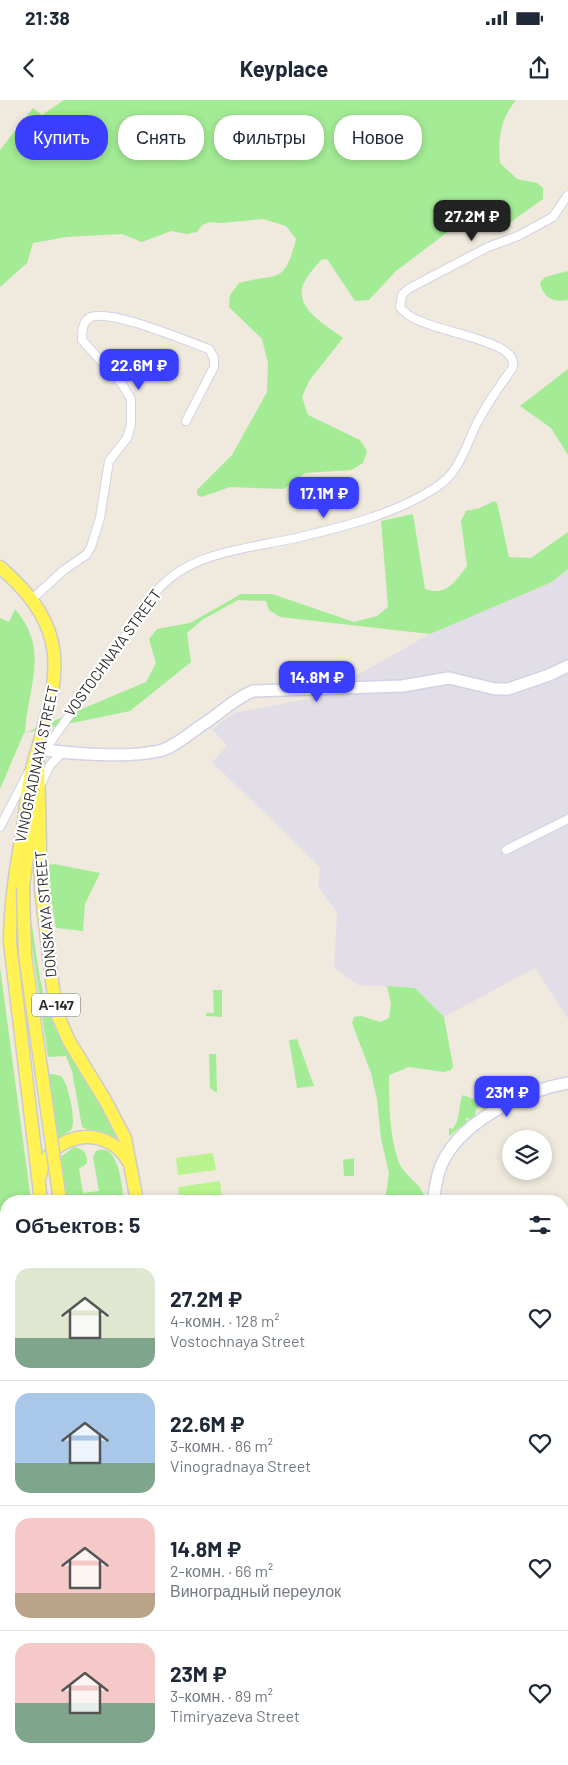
<!DOCTYPE html>
<html lang="ru">
<head>
<meta charset="utf-8">
<style>
	body { margin:0; font-family:Barlow,sans-serif; background:#f6f6f7; color:#1f2937; height:100vh; display:flex; flex-direction:column; font-size:19px; white-space:nowrap }
	* { box-sizing:border-box; margin:0 }
	p { font-size:16px; color:#747a83 }
	.icon { flex:none; width:28px; height:28px; fill:none; stroke:currentColor; stroke-width:2; stroke-linecap:round; stroke-linejoin:round }
	.map { position:relative; flex:1; overflow:hidden }
	.drawer { position:absolute; left:0px; top:1095px; width:569px; height:570px; display:flex; flex-direction:column; background:#fff; border-radius:20px 20px 0 0; box-shadow:0 2px 8px #0003 }
	.drawer>* { flex:none }
	.top-card { position:absolute; left:15px; top:15px; width:539px; height:45px; display:flex; gap:10px }
	.fabs { position:absolute; left:502px; top:1030px; display:grid; gap:10px }
	.fabs a { display:grid; place-items:center; width:50px; height:50px; border-radius:50%; background:#fff; box-shadow:0 2px 8px #0003; font-size:25px }
	.price { position:absolute; translate:-50% -42px; padding:0 11px; border-radius:10px; background:#3a3fff; color:#fff; font-size:16px; line-height:32px; filter:drop-shadow(0 1px 2px #0008) }
	.price::after { content:''; position:absolute; left:50%; top:30px; width:15px; height:11px; margin-left:-8px; background:inherit; clip-path:polygon(0 0,100% 0,50% 100%) }
	.price.on { background:#222; color:#fff }
	ul { padding:0; list-style:none }
	li { display:flex; align-items:center; gap:15px; height:125px; padding:0 15px }
	li+li { border-top:1px solid #e0e1e3 }
	li span { display:grid; place-items:center; flex:none; width:140px; height:100px; border-radius:15px; color:#555 }
	li>.icon { margin-inline-start:auto }
	span .icon { width:60px; height:60px; fill:#fffc; stroke-width:1 }
	li b { font-size:21px }
	h2 { display:flex; justify-content:space-between; align-items:center; height:60px; padding:0 15px; font-size:21px }
	.tag { padding:0 18px; border-radius:20px; background:#fff; box-shadow:0 2px 8px #0003; font-size:18px; line-height:45px }
	.tag.on { background:#3a3fff; color:#fff }
	.status { display:flex; justify-content:space-between; align-items:center; height:35px; padding:0 25px; background:#fff; direction:ltr }
	.status svg { height:14px; fill:currentColor }
	header { display:flex; justify-content:space-between; align-items:center; height:65px; padding:0 15px; background:#fff; font-size:22px; font-weight:700 }
	.map>svg:first-child { display:block }
	.industrial { fill:#e2dee7 }
	.green { fill:#a3eb94 }
	.pitch { fill:#b8f38e }
	.lines { fill:none; stroke-linecap:round; stroke-linejoin:round }
	.street-casing { stroke:#d2d2e6; stroke-width:10 }
	.secondary-casing { stroke:#d2d2e6; stroke-width:14 }
	.primary-casing { stroke:#ccc; stroke-width:15 }
	.street { stroke:#fff; stroke-width:8 }
	.secondary { stroke:#fff; stroke-width:11 }
	.primary { stroke:#fff252; stroke-width:12 }
	.primary-bridge-casing { stroke:#ccc; stroke-width:15; stroke-linecap:butt }
	.primary-bridge { stroke:#fff252; stroke-width:12 }
	.labels { text-anchor:middle; stroke-width:4.5; stroke-linejoin:round; paint-order:stroke }
	.shield { fill:#fff; stroke:#6b6b6b; stroke-width:1 }
	.shield-label { font-size:14px; font-weight:bold; fill:#2c2c2c }
	.street-label { font-size:15px; fill:#2c2c2c; stroke:#fff }
</style>
</head>
<body>
<div class="status"><b>21:38</b><svg viewBox="0 0 49 12"><path d="M0 12V9h3v3zM5 12V6h3v6zM10 12V3h3v9zM15 12V0h3v12zM26 1h20v11H26zM47 4h2v5h-2z"/></svg></div>
<header><svg class="icon" aria-label="back" viewBox="0 0 24 24"><path d="M15 5l-7 7 7 7"/></svg>Keyplace<svg class="icon" aria-label="share" viewBox="0 0 24 24"><path d="M12 15V3M7 8l5-5 5 5M5 13v7h14v-7"/></svg></header>
<div class="map">
<svg width="568" height="1665" viewBox="0 0 568 1665">
	<rect width="100%" height="100%" fill="#efeadd"/>
	<path class="industrial" d="M 568,469 L 568,919 L 535,868 L 444,917 L 415,888 L 358,885 L 334,867 L 337,813 L 318,786 L 320,767 L 212,662 L 227,646 L 212,629 L 234,613 L 318,597 L 430,534 L 552,482 Z"/>
	<path class="green" d="M 64,0 L 516,0 C 500,20 498,38 500,63 L 517,79 L 537,83 L 543,88 L 543,99 L 508,124 L 461,122 L 396,171 L 369,200 L 355,201 L 327,159 L 321,160 C 316,166 310,172 306,179 C 289,206 326,225 343,238 L 309,281 L 302,297 L 308,315 L 360,340 L 367,351 L 363,363 L 351,370 L 305,373 L 284,389 L 230,387 L 201,397 L 197,395 L 197,390 L 232,355 L 267,292 L 268,263 L 262,239 L 229,207 L 230,195 L 239,183 C 277,172 284,187 296,139 L 286,126 L 263,119 L 220,123 L 210,122 L 202,125 L 197,132 L 187,134 L 171,131 L 142,142 L 122,134 L 66,137 L 33,143 L 27,163 L 0,187 L 0,50 L 33,8 L 42,15 Z
		M 568,171 L 568,200 C 554,203 543,198 540,183 L 545,177 Z
		M 568,269 L 568,355 L 551,328 L 520,306 Z
		M 494,401 L 497,403 L 509,457 L 531,458 L 568,432 L 568,469 L 552,482 L 430,534 L 280,517 L 269,510 L 266,501 L 238,500 L 202,520 L 187,533 L 191,562 L 130,611 L 24,633 L 0,689 L 0,518 L 9,522 L 15,509 C 20,515 25,522 28,529 C 44,561 26,600 25,633 L 146,582 L 156,563 L 149,539 L 157,529 L 190,523 L 241,494 L 272,494 L 354,522 L 377,516 L 388,507 L 381,421 L 413,414 L 425,489 C 446,497 456,481 467,466 L 461,421 L 466,411 L 480,408 Z
		M 54,764 L 100,773 L 85,804 L 83,831 L 56,828 L 50,796 L 48,765 Z
		M 29,824 L 32,825 C 37,859 40,894 54,925 C 71,963 111,1001 117,1042 L 82,1027 L 72,971 L 66,956 L 48,957 Z
		M 0,867 L 31,1101 L 6,1101 L 6,1180 L 0,1178 Z
		M 387,886 L 415,888 L 444,917 L 453,966 L 451,970 L 444,972 L 409,967 L 389,975 C 389,1003 389,1033 398,1060 C 403,1077 424,1083 425,1101 L 385,1101 L 389,1073 L 381,1039 L 377,999 L 371,973 L 352,923 L 354,917 L 361,916 L 380,922 L 389,918 L 391,904 Z
		M 213,890 L 222,890 L 222,917 L 206,916 L 206,913 L 214,913 Z
		M 297,939 L 314,986 L 297,988 L 289,940 Z
		M 209,954 L 216,954 L 217,993 L 210,988 Z
		M 53,974 L 61,976 C 68,983 77,1021 71,1030 L 59,1038 L 53,1037 L 45,975 Z
		M 463,995 L 483,1003 L 476,1009 L 475,1016 L 470,1020 L 466,1017 L 467,1022 L 449,1036 L 449,1028 L 453,1029 C 462,1016 457,1007 463,995 Z
		M 74,1047 C 84,1049 87,1053 87,1063 L 79,1069 L 83,1093 L 99,1091 L 93,1057 L 96,1051 C 119,1041 122,1088 124,1101 L 61,1101 L 58,1059 Z
		M 354,1058 L 354,1076 L 344,1076 L 343,1060 Z"/>
	<path class="pitch" d="M 213,1053 L 216,1070 L 178,1075 L 176,1058 Z
		M 220,1081 L 222,1101 L 180,1101 L 178,1087 Z"/>
	<g class="lines">
		<g class="street-casing">
			<path id="street" d="M 31,500 L 64,470 L 86,455 L 91,447 L 100,418 L 109,361 L 127,338 L 131,325 L 131,299 L 122,284 L 82,240 C 82,232 82,221 91,217 C 111,209 186,241 209,249 L 214,258 L 214,267 L 186,321
				M 45,650 L 155,493 C 190,450 250,449 300,437 C 346,426 395,414 435,388 C 460,373 465,347 477,323 C 487,304 500,285 512,269 C 525,236 416,234 400,207 L 402,195 L 408,189 L 488,147 L 518,136 L 553,117 L 568,95
				M 41,684 L 50,665 L 64,651
				M 0,727 L 28,673
				M 506,750 L 568,719
				M 562,1579 L 568,1578
				M 562,1630 L 568,1627
				M 52,1659 L 53,1665
				M 344,1659 L 345,1665
				M 520,1665 L 522,1659"/>
		</g>
		<g class="secondary-casing">
			<path id="secondary" d="M 39,649 C 71,654 127,658 159,651 C 173,648 190,633 202,625 C 220,614 233,599 253,591 L 402,586 L 449,578 L 495,589 L 508,589 L 549,575 L 568,566
				M 433,1101 C 435,1091 436,1081 439,1071 C 455,1023 523,991 568,983"/>
		</g>
		<g class="primary-casing">
			<path id="primary" d="M 0,467 C 81,537 54,585 31,673 C 27,689 26,706 24,722 C 17,763 10,801 10,843 L 41,1101
				M 38,663 L 41,790 L 54,897 L 59,918 L 69,941 L 105,1000 L 125,1038 L 137,1101
				M 23,788 L 32,717
				M 40,1076 C 48,1032 107,1023 128,1061
				M 0,1427 L 6,1412
				M 0,1472 L 6,1458
				M 0,1502 L 6,1488
				M 201,1659 L 202,1665
				M 214,1659 L 215,1665"/>
		</g>
		<use href="#street" class="street"/>
		<use href="#secondary" class="secondary"/>
		<use href="#primary" class="primary"/>
		<g class="primary-bridge-casing">
			<path id="primary-bridge" d="M 23,788 L 25,855 L 60,1101"/>
		</g>
		<use href="#primary-bridge" class="primary-bridge"/>
	</g>
	<g class="labels">
		<rect class="shield" x="32" y="893.5" width="48" height="23" rx="4"/>
		<g class="shield-label">
			<text x="56" y="910">А-147</text>
		</g>
		<g class="street-label">
			<text transform="translate(113 553) rotate(-54)" y="5">VOSTOCHNAYA STREET</text>
			<text transform="translate(37 664) rotate(-78)" y="5">VINOGRADNAYA STREET</text>
			<text transform="translate(46 814) rotate(-95)" y="5">DONSKAYA STREET</text>
		</g>
	</g>
</svg>
<div class="fabs">
<a><svg class="icon" aria-label="layers" viewBox="0 0 24 24"><path d="M12 4l9 5-9 5-9-5zM3 14l9 5 9-5"/></svg></a>
</div>
<b class="price on" style="left:472px;top:142px">27.2M ₽</b>
<b class="price" style="left:139px;top:291px">22.6M ₽</b>
<b class="price" style="left:324px;top:419px">17.1M ₽</b>
<b class="price" style="left:317px;top:603px">14.8M ₽</b>
<b class="price" style="left:507px;top:1018px">23M ₽</b>
<div class="top-card">
<a class="tag on">Купить</a>
<a class="tag">Снять</a>
<a class="tag">Фильтры</a>
<a class="tag">Новое</a>
</div>
<section class="drawer">
<h2>Объектов: 5<svg class="icon" aria-label="filters" viewBox="0 0 24 24"><path d="M4 7h16M4 17h16"/><circle cx="9" cy="7" r="2"/><circle cx="15" cy="17" r="2"/></svg></h2>
<ul>
<li><span style="background:linear-gradient(#dfe7d0 70%,#7fa58c 0)"><svg class="icon" aria-label="home" viewBox="0 0 24 24"><path d="M3 11l9-7 9 7M6 9v11h12V9"/></svg></span><div><b>27.2M ₽</b><p>4-комн. · 128 m²</p><p>Vostochnaya Street</p></div><svg class="icon" aria-label="heart" viewBox="0 0 24 24"><path d="M12 20l-8-8c-3-5 5-10 8-4 3-6 11-1 8 4z"/></svg></li>
<li><span style="background:linear-gradient(#a9c7e8 70%,#7fa58c 0)"><svg class="icon" aria-label="home" viewBox="0 0 24 24"><path d="M3 11l9-7 9 7M6 9v11h12V9"/></svg></span><div><b>22.6M ₽</b><p>3-комн. · 86 m²</p><p>Vinogradnaya Street</p></div><svg class="icon" aria-label="heart" viewBox="0 0 24 24"><path d="M12 20l-8-8c-3-5 5-10 8-4 3-6 11-1 8 4z"/></svg></li>
<li><span style="background:linear-gradient(#f6c9c9 75%,#b9a48a 0)"><svg class="icon" aria-label="home" viewBox="0 0 24 24"><path d="M3 11l9-7 9 7M6 9v11h12V9"/></svg></span><div><b>14.8M ₽</b><p>2-комн. · 66 m²</p><p>Виноградный переулок</p></div><svg class="icon" aria-label="heart" viewBox="0 0 24 24"><path d="M12 20l-8-8c-3-5 5-10 8-4 3-6 11-1 8 4z"/></svg></li>
<li><span style="background:linear-gradient(#f6c9c9 60%,#7fa58c 0)"><svg class="icon" aria-label="home" viewBox="0 0 24 24"><path d="M3 11l9-7 9 7M6 9v11h12V9"/></svg></span><div><b>23M ₽</b><p>3-комн. · 89 m²</p><p>Timiryazeva Street</p></div><svg class="icon" aria-label="heart" viewBox="0 0 24 24"><path d="M12 20l-8-8c-3-5 5-10 8-4 3-6 11-1 8 4z"/></svg></li>
</ul>
</section>
</div>
</body>
</html>
